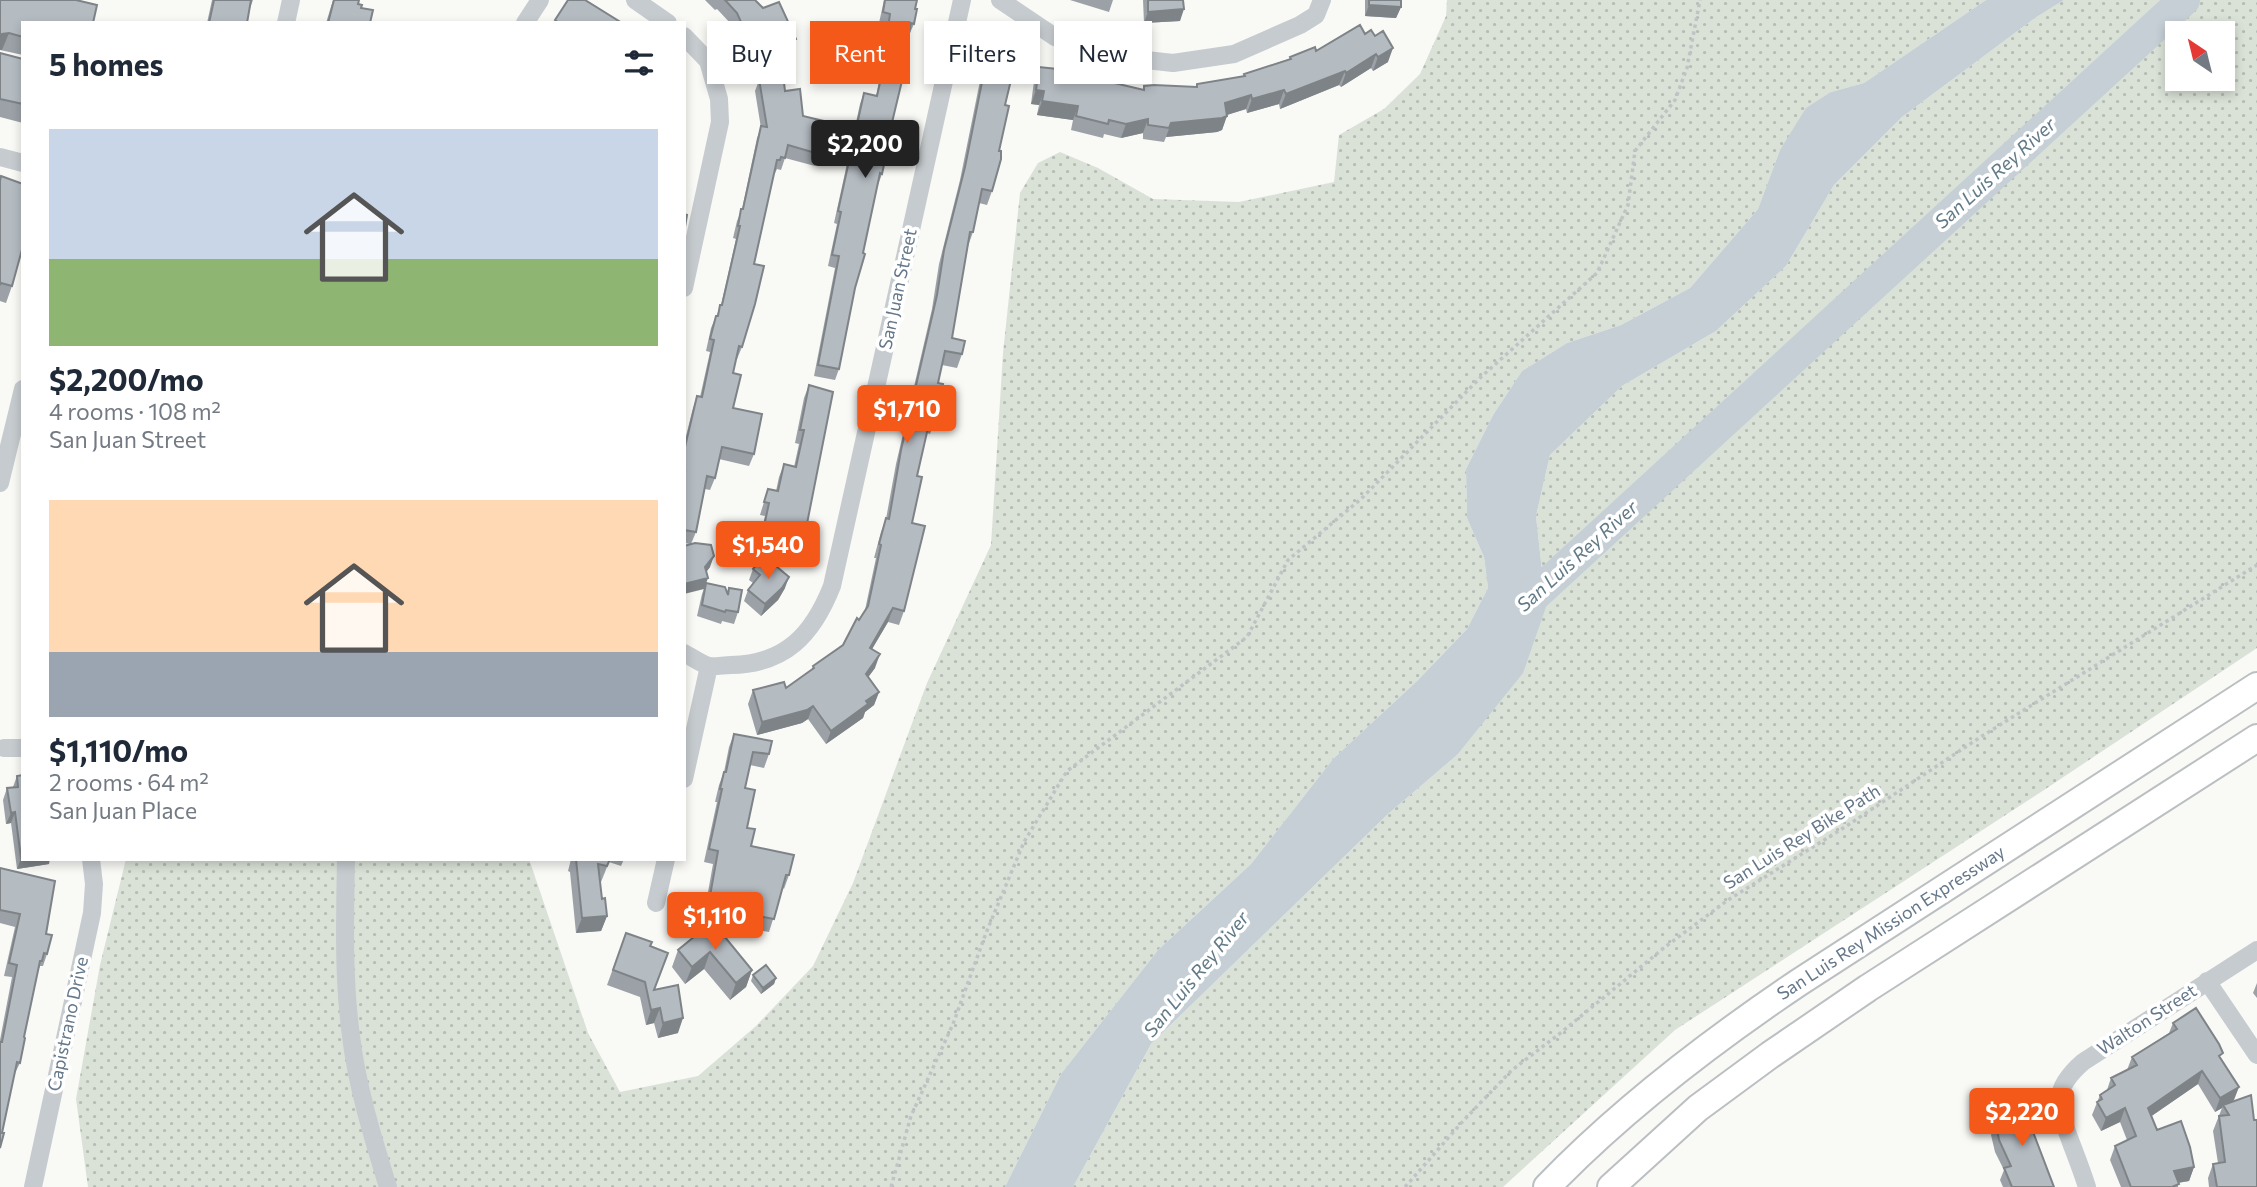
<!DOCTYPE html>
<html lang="en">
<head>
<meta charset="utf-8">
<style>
	body { margin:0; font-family:Commissioner,sans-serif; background:#f6f6f7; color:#1f2937; height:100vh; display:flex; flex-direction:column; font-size:26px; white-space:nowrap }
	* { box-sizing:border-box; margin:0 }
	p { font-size:23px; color:#747a83 }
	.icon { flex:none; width:38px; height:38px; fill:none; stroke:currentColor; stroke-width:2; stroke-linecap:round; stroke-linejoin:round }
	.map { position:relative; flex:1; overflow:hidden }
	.panel { position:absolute; left:21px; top:21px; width:665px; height:840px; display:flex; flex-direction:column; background:#fff; border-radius:0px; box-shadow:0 4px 10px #0003 }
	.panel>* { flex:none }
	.banner { position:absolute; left:707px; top:21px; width:665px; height:63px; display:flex; gap:14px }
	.needle { width:46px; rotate:325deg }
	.buttons { position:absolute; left:2165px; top:21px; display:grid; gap:14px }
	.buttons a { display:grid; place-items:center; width:70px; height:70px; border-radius:0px; background:#fff; box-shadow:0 4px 10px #0003; font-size:35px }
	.price { position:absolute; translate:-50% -60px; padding:0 16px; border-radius:7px; background:#f5591a; color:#fff; font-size:23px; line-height:46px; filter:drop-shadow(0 2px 4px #0008) }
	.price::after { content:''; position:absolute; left:50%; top:42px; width:21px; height:16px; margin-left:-10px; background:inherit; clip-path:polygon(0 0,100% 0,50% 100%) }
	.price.on { background:#222; color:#fff }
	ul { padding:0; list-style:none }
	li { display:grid; align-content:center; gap:14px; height:371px; padding:0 28px }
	li span { display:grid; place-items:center; height:217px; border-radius:0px; color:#555 }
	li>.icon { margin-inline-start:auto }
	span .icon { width:126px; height:126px; fill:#fffc; stroke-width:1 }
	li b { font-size:30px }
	h2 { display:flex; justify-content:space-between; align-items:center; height:84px; padding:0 28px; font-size:30px }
	.chip { padding:0 24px; border-radius:0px; background:#fff; box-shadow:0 4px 10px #0003; font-size:24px; line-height:63px }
	.chip.on { background:#f5591a; color:#fff }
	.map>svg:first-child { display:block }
	.grass { fill:url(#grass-dots); fill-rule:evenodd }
	.water { fill:#c5cfd5 }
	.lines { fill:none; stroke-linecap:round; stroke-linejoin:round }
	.river { stroke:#c5cfd5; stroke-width:32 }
	.highway-casing { stroke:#bbbfc2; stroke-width:30 }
	.path { stroke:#c0c3c5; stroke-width:3.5; stroke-dasharray:3.5 3.5; stroke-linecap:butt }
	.minor { stroke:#c6cbcf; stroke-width:18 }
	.highway { stroke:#fff; stroke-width:26 }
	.wall { fill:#9ba1a6 }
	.shaded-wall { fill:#7e8387 }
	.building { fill:#b4bbc1; stroke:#7e8387; stroke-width:2 }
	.labels { text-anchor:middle; stroke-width:7; stroke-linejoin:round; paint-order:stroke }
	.street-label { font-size:18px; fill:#65788a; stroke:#fff }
	.water-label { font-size:19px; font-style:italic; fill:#617a86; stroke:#fff }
</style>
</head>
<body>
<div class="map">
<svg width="2257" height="1187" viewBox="0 0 2257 1187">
	<defs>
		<pattern id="grass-dots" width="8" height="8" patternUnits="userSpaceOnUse" patternTransform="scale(1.75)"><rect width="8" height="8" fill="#dae2d7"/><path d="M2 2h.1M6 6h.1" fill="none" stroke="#b4bcb4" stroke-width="1.8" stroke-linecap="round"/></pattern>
	</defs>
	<rect width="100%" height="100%" fill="#f9f9f6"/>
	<path class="grass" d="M 1447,0 L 1986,0 L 1864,83 L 1831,92 L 1780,150 L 1758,209 L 1690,288 L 1621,325 L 1567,343 L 1522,371 L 1493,415 L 1466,469 L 1467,518 L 1484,557 L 1488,588 L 1467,629 L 1418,680 L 1333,759 L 1251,864 L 1158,950 L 1061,1074 L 1005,1187 L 88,1187 L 76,1099 L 100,965 L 126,859 L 529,859 L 588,1033 L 620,1092 L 698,1076 L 756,1026 L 813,966 L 853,883 L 927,683 L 991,545 L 1003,353 L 1020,193 L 1038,163 L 1060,152 L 1098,168 L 1153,199 L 1239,202 L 1334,182 L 1339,135 L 1384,109 L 1420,74 L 1446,16 Z
		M 2064,0 L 2257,0 L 2257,648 L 2041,792 L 1675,1030 L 1503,1187 L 1073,1187 L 1151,1044 L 1388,814 L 1457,755 L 1546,607 L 1536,516 L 1550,455 L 1622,386 L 1716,331 L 1786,266 L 1834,185 L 1902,117 L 2035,18 ZM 2177,33 L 2222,33 L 2222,79 L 2177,79 Z"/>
	<path class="water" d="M 1986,0 L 2064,0 L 2035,18 L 1902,117 L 1834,185 L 1786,266 L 1716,331 L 1622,386 L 1550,455 L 1536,516 L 1546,607 L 1523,673 L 1457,755 L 1388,814 L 1151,1044 L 1073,1187 L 1005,1187 L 1061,1074 L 1158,950 L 1251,864 L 1333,759 L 1418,680 L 1467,629 L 1488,588 L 1484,557 L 1467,518 L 1466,469 L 1493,415 L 1522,371 L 1567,343 L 1621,325 L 1690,288 L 1758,209 L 1780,150 L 1806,108 L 1831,92 L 1864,83 Z"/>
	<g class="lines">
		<path class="river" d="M 1512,616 L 2184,0"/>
		<g class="highway-casing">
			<path id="highway" d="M 1547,1187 C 1622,1109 1709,1043 1798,983 L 2257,686
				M 1611,1187 L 1698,1108 L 1770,1055 L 1868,988 L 2257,738"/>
		</g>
		<path class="path" d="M 891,1187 L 911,1116 L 953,1024 L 986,933 L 1024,842 L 1067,771 L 1247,637 L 1288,560 L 1361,499 L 1481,377 L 1597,273 L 1628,205 L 1635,151 L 1675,100 L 1687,68 L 1700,0
			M 1405,1187 L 1464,1120 L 1512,1070 L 1558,1035 L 1665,947 L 1728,900 L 1845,827 L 1979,738 L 2257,565"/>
		<path class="minor" d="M 635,0 L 668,23
			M 1000,0 L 1055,37 L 1102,55 L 1173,63 L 1234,54 L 1300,25 L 1316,15 L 1322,0
			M 286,23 L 291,0
			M 525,23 L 540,0
			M 684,36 L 708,61 L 719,99 L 720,122 L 684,288
			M 0,157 L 23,163
			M 0,483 L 23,389
			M 684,653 C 692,657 701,664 709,666 C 715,667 724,665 731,665 C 786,664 813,634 832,586 L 962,0
			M 4,748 L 23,748
			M 684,779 L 709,666
			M 346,859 C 345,919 343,977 351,1036 C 357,1087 373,1138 388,1187
			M 656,903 L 666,859
			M 2207,981 L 2257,1055
			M 33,1187 L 92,913 L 94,884 L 91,859
			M 2087,1187 C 2082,1171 2076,1156 2070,1140 C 2057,1105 2051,1090 2083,1062 L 2257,950"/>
		<use href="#highway" class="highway"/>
	</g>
	<path class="wall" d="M 0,0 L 23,23 L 23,55 L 0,50 Z
		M 212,0 L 253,0 L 249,11 L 247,23 L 207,23 Z
		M 333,0 L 359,0 L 358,4 L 370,23 L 326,23 Z
		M 705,0 L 755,0 L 796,39 L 792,51 L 781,56 L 785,91 L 803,116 L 819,154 L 815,166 L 785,158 L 781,170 L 777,169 L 775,173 L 774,172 L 754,264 L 742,347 L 737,359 L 736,359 L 733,373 L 733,408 L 754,454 L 749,466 L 719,459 L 715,478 L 710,490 L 705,489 L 696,532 L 691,544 L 710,567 L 706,572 L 704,589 L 690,544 L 684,543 L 684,444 L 693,408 L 697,396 L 700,397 L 710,352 L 706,351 L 711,328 L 721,305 L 736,239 L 733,238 L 737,221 L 742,209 L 757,138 L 761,128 L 755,91 L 758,83 L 739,46 L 740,43 L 732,25 L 717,9 L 715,10 Z
		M 884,0 L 917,0 L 915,9 L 914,24 L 909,35 L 883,160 L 882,174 L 878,185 L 877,185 L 855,288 L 839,369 L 835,380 L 814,376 L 835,268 L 828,266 L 837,224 L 834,223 L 860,104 L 864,93 L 876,96 L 888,40 L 883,39 L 886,25 L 879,23 Z
		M 1070,0 L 1113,0 L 1109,12 Z
		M 1143,0 L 1183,0 L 1180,21 L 1144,23 Z
		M 1365,0 L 1401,0 L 1401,7 L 1396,18 L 1365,16 Z
		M 1365,34 L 1388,62 L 1373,71 L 1371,68 L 1341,87 L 1339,85 L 1280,109 L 1279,104 L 1247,113 L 1246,109 L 1227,115 L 1222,130 L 1217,132 L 1166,137 L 1164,142 L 1143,139 L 1143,133 L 1121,138 L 1104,134 L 1103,138 L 1071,130 L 1073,120 L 1037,115 L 1039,105 L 1031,104 L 1034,81 L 1039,67 L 1067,72 L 1143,90 L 1144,86 L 1196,87 L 1197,84 L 1243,76 L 1244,74 L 1289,59 L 1290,57 L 1316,51 Z
		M 989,47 L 1004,78 L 1005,105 L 999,151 L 992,191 L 987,205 L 979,203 L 973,232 L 968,246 L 952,338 L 962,354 L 957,368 L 942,365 L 938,383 L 935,420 L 930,434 L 927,433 L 917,476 L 904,611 L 899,625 L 888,622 L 872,649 L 875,668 L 868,677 L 879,692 L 874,705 L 865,712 L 863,718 L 826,744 L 808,719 L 802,723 L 757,735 L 748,704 L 753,690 L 786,688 L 812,669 L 813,666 L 843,645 L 865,610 L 876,558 L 874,558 L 881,532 L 886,519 L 896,464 L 932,309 L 939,264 L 960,180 L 984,61 Z
		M 0,53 L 23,59 L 23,123 L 0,117 Z
		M 0,180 L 12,286 L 6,303 L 0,301 Z
		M 809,385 L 801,554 L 796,567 L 772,562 L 785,588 L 778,600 L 761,616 L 744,601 L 748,590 L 753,583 L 749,580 L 753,569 L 761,560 L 755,558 L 765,516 L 760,515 L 768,489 L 776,491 L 779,477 L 784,464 L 794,467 L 799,444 L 795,443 L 804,398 Z
		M 706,583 L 727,593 L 729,588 L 738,612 L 734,624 L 722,621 L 721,624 L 697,616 L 702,594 Z
		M 734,734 L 769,754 L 764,768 L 750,765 L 745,788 L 747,828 L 751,846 L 789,875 L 784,889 L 783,888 L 769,932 L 713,922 L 752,970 L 746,987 L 730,1000 L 704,969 L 685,984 L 672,967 L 678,950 L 697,935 L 699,930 L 709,921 L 711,910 L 705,909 L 713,864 L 704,862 L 717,802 L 715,802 L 719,785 L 724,772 L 729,747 Z
		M 17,776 L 49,864 L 17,869 L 11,823 L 6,824 L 3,800 L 7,788 L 13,787 Z
		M 571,859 L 624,859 L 621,866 L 609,862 L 601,882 L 600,881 L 602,899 L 607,916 L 601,931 L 576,933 L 570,872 L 568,871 Z
		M 0,868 L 46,934 L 47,954 L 43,966 L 40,966 L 37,974 L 24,1037 L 20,1063 L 14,1075 L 2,1133 L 0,1148 L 0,1040 L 12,977 L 4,976 L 15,927 L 0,923 Z
		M 626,933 L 650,946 L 654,990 L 678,1033 L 658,1038 L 654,1023 L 646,1025 L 640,997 L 607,985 Z
		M 753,975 L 776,978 L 774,984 L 761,994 L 751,981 Z
		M 2257,983 L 2257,998 L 2253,993 Z
		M 2173,1023 L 2221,1059 L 2234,1100 L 2232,1102 L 2257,1187 L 2209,1187 L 2208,1178 L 2213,1164 L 2218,1163 L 2213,1131 L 2222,1108 L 2215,1112 L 2198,1084 L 2151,1116 L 2157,1130 L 2194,1167 L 2189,1181 L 2178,1183 L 2178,1187 L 2121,1187 L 2110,1160 L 2115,1146 L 2127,1140 L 2120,1122 L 2101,1131 L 2092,1115 L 2100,1095 L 2107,1090 L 2111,1078 L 2127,1070 L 2132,1057 L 2169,1033 Z
		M 2005,1103 L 2024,1106 L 2033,1123 L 2031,1127 L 2054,1187 L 2003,1187 L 2000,1180 L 2004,1170 L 1995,1152 L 1991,1135 Z"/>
	<path class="shaded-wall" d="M 1369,5 L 1401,7 L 1396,18 L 1365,16 Z
		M 1184,9 L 1180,21 L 1144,23 L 1148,12 Z
		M 9,33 L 2,50 L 0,50 L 0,36 L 2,34 Z
		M 796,39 L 792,51 L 776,59 L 780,47 Z
		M 1393,48 L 1388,62 L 1373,71 L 1378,57 Z
		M 1376,54 L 1371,68 L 1341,87 L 1346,73 Z
		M 1345,71 L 1339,85 L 1280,109 L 1286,94 Z
		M 1036,90 L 1044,91 L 1039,105 L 1031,104 Z
		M 1284,90 L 1279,104 L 1247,113 L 1252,99 Z
		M 1251,95 L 1246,109 L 1220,117 L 1225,103 Z
		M 1042,101 L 1078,106 L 1073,120 L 1037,115 Z
		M 1227,116 L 1222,130 L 1217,132 L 1166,137 L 1171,123 Z
		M 1148,119 L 1143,133 L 1121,138 L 1126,124 Z
		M 714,556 L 710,567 L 701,579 L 705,567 Z
		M 789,577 L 785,588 L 778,600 L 761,616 L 765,604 Z
		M 708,578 L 704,589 L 684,594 L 684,584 Z
		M 893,608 L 888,622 L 865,661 L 870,648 Z
		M 880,654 L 875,668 L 861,687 L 866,674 Z
		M 879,692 L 874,705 L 865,712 L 863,718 L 826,744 L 831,731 L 866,701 Z
		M 813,706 L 808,719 L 802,723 L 757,735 L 762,722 Z
		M 15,812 L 11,823 L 6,824 L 11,813 Z
		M 21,858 L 23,858 L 23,859 L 50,859 L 49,864 L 17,869 Z
		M 607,916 L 601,931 L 576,933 L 582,918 Z
		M 710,952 L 704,969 L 685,984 L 692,967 Z
		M 752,970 L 746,987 L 730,1000 L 736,983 Z
		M 776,978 L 774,984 L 761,994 L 763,988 Z
		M 660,1008 L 654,1023 L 646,1025 L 651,1010 Z
		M 683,1018 L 678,1033 L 658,1038 L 663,1023 Z
		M 2202,1071 L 2198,1084 L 2143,1122 L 2148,1108 Z
		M 2239,1087 L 2234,1100 L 2224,1107 L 2223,1105 L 2222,1108 L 2215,1112 L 2220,1098 Z
		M 2125,1108 L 2120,1122 L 2101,1131 L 2106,1118 Z
		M 2194,1167 L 2189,1181 L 2169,1184 L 2174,1171 Z"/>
	<path class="building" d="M 0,0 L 76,0 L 97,5 L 93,23 L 23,23 L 23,37 L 9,33 L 2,34 L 0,36 Z
		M 214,0 L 251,0 L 247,23 L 209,23 Z
		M 334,0 L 359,0 L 358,4 L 362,5 L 361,8 L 373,10 L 370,23 L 328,23 Z
		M 568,0 L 585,0 L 622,23 L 559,23 L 555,20 Z
		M 725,0 L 755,0 L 763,8 L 779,2 L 796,39 L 780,47 L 785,91 L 800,89 L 803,116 L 828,122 L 819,154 L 788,145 L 785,158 L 781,157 L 780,160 L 777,160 L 754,264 L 764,266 L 755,304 L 742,347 L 739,346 L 733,373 L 741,375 L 733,408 L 762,414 L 754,454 L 722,447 L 715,478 L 707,476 L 696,532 L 684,530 L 684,478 L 685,472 L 684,472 L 684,451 L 697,396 L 702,397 L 714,340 L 710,339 L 716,316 L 718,316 L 720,305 L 722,305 L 740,226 L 738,226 L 741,209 L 743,209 L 761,126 L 767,127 L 759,79 L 767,79 L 744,34 L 746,33 L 737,13 Z
		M 885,0 L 917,0 L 915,9 L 917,9 L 914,24 L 911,23 L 905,54 L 907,54 L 906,64 L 883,160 L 885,160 L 882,174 L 880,173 L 863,253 L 865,254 L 855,288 L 839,369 L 818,365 L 839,256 L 832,255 L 841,212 L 838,211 L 864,93 L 877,96 L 892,29 L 888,28 L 890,14 L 883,12 Z
		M 1148,0 L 1183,0 L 1184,9 L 1148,12 Z
		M 1369,0 L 1401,0 L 1401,7 L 1369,5 Z
		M 1360,25 L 1365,34 L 1371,30 L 1375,36 L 1383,31 L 1393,48 L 1378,57 L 1376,54 L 1346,73 L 1345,71 L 1286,94 L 1284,90 L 1252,99 L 1251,95 L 1225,103 L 1227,116 L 1222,118 L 1171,123 L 1169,128 L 1148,125 L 1148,119 L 1126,124 L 1109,120 L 1108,124 L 1076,116 L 1078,106 L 1042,101 L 1044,91 L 1036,90 L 1039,67 L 1067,70 L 1067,72 L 1076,74 L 1144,90 L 1144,86 L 1154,85 L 1197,87 L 1197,84 L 1245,76 L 1244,74 L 1291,59 L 1290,57 L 1315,47 L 1316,51 Z
		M 989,47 L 1010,52 L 1004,78 L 1011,80 L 1005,105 L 1009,106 L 999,151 L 1001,151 L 1001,159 L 992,191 L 982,189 L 973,232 L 970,232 L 952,338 L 965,341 L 962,354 L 945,351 L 938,383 L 943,384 L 935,420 L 930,419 L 917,476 L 922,477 L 912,523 L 925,526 L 904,611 L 893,608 L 870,648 L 880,654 L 866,674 L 879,692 L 866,701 L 868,704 L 831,731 L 813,706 L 807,710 L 762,722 L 753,690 L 784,682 L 786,688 L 814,668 L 813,666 L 843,645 L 857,618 L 859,620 L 868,606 L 881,545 L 879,544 L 886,518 L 889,519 L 901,450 L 937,295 L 944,250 L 965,167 Z
		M 0,53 L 23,59 L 23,104 L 0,99 Z
		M 1,176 L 23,184 L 23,246 L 12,286 L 1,283 L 0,285 L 0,181 Z
		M 684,214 L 687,215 L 685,227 L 684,226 Z
		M 809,385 L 833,392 L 801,554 L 760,545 L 769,503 L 764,502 L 768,489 L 778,491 L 784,464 L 796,467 L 804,430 L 800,430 Z
		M 695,543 L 711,545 L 714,556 L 705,567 L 708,578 L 684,584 L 684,546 Z
		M 764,556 L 789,577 L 782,588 L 765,604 L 748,590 L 760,575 L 753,569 Z
		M 706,583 L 725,587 L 728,595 L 729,588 L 742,590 L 738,612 L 726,610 L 725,612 L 702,605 Z
		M 734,734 L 772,741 L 769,754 L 753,752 L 745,788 L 755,790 L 747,828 L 755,829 L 751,846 L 794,855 L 789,875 L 786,875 L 774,919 L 714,908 L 716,897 L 710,896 L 718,851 L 709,849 L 722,789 L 720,789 L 724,772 L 726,772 Z
		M 23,775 L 23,858 L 21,858 L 15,812 L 11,813 L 7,788 L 18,787 L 17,776 Z
		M 576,859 L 610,859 L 607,866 L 598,864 L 602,899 L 605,898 L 607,916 L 582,918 Z
		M 0,868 L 55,881 L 46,934 L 52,935 L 47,954 L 44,953 L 42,961 L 40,961 L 24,1037 L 25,1038 L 20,1063 L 17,1062 L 2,1133 L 4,1133 L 0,1148 L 0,1042 L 2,1042 L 17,965 L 9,963 L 20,914 L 0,910 Z
		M 711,920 L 752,970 L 736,983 L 710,952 L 692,967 L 678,950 L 700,932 L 699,930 Z
		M 626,933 L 652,942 L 650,946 L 668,953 L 654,990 L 678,985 L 683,1018 L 663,1023 L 660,1008 L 651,1010 L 645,982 L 613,970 Z
		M 766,965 L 776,978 L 763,988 L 753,975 Z
		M 2196,1008 L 2219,1044 L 2223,1053 L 2219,1056 L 2239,1087 L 2220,1098 L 2202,1071 L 2148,1108 L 2157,1130 L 2181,1121 L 2190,1147 L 2194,1167 L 2174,1171 L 2179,1184 L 2172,1187 L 2131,1187 L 2115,1146 L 2136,1136 L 2125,1108 L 2106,1118 L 2097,1102 L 2102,1099 L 2100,1095 L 2115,1085 L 2111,1078 L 2137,1065 L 2132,1057 L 2177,1029 L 2173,1023 Z
		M 2251,1095 L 2254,1120 L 2257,1120 L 2257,1187 L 2217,1187 L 2213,1164 L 2225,1162 L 2219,1116 L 2229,1115 L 2223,1105 Z
		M 2022,1099 L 2024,1106 L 2029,1104 L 2033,1123 L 2030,1124 L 2054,1187 L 2012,1187 L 2004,1168 L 2011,1166 L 1999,1140 L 1996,1123 L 2004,1122 L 2001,1111 L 2007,1110 L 2005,1103 Z"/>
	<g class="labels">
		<g class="street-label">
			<text transform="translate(898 289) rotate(-78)" y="6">San Juan Street</text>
			<text transform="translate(1802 837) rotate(-32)" y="6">San Luis Rey Bike Path</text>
			<text transform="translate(1891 923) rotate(-33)" y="6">San Luis Rey Mission Expressway</text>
			<text transform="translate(2147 1020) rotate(-33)" y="6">Walton Street</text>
			<text transform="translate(68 1024) rotate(-78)" y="6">Capistrano Drive</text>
		</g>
		<g class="water-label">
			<text transform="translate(1995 173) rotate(-42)" y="7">San Luis Rey River</text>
			<text transform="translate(1577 556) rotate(-42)" y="7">San Luis Rey River</text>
			<text transform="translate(1196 974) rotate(-51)" y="7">San Luis Rey River</text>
		</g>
	</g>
</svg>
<div class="buttons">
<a><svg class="needle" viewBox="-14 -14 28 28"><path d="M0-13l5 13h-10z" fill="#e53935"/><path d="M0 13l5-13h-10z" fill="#747a83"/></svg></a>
</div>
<b class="price on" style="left:865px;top:180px">$2,200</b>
<b class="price" style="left:907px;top:445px">$1,710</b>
<b class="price" style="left:768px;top:581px">$1,540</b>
<b class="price" style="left:715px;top:952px">$1,110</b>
<b class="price" style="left:2022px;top:1148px">$2,220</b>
<div class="banner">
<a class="chip">Buy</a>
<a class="chip on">Rent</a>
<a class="chip">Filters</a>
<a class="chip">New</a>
</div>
<section class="panel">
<h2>5 homes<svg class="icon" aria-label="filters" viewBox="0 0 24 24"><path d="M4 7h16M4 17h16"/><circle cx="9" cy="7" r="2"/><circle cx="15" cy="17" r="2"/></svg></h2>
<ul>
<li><span style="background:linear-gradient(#c9d6e8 60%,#8fb573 0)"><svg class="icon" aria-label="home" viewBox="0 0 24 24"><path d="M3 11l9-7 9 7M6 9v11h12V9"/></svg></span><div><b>$2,200/mo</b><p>4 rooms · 108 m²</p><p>San Juan Street</p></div></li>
<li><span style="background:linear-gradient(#ffd9b3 70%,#9aa5b1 0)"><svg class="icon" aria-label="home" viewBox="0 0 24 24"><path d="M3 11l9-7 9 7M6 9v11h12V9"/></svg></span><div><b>$1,110/mo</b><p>2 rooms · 64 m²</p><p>San Juan Place</p></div></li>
</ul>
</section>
</div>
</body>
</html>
